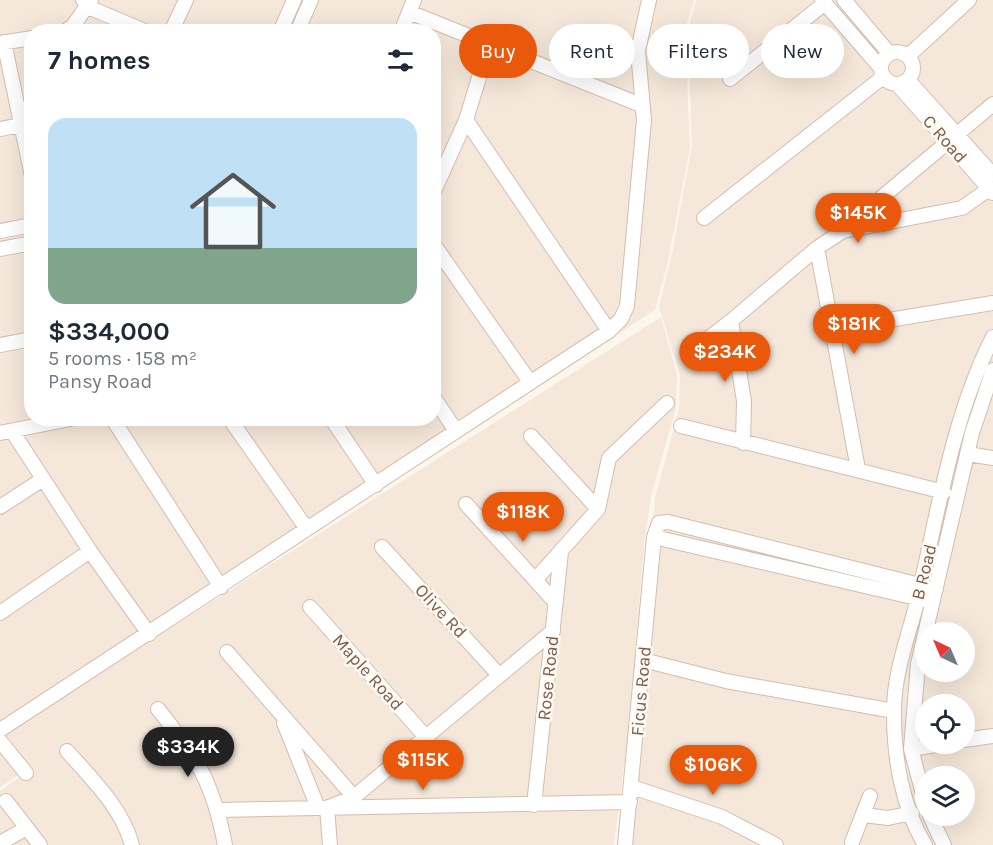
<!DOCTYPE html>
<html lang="en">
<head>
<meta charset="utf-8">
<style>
	body { margin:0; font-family:Karla,sans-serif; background:#f2f2f3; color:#1f2937; height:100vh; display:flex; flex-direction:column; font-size:22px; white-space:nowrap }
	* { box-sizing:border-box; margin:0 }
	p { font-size:20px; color:#747a83 }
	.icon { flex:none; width:33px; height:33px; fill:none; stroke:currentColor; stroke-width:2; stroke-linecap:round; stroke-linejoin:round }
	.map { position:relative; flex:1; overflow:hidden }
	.sheet { position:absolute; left:24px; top:24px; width:417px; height:402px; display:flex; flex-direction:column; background:#fff; border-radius:24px; box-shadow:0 6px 24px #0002 }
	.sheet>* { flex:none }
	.hud { position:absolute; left:459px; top:24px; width:444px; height:54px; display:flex; gap:12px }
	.needle { width:39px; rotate:316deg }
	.tools { position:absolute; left:915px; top:622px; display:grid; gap:12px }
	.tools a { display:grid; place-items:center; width:60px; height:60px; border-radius:50%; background:#fff; box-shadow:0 6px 24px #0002; font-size:30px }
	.price { position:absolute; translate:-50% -51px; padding:0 14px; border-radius:21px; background:#ea580c; color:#fff; font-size:20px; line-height:39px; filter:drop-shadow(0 2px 3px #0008) }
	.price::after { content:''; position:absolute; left:50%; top:36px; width:18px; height:14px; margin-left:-9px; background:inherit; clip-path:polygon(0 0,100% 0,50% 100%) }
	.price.active { background:#222; color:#fff }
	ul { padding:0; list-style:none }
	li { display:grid; align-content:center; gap:12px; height:318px; padding:0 24px }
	li span { display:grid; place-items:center; height:186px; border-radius:18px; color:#555 }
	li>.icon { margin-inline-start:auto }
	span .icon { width:108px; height:108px; fill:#fffc; stroke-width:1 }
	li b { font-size:26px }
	h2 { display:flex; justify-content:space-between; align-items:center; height:72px; padding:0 24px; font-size:26px }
	.pill { padding:0 21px; border-radius:27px; background:#fff; box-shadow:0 6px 24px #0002; font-size:21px; line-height:54px }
	.pill.active { background:#ea580c; color:#fff }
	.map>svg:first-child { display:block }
	.residential { fill:#f5e8da; fill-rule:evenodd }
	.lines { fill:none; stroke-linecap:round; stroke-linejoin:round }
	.minor-casing { stroke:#d1beb0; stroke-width:16 }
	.minor { stroke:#fff; stroke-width:14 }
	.labels { text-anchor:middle; stroke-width:5; stroke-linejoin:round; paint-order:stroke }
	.street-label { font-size:18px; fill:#7a5c4d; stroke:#fffaf3 }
</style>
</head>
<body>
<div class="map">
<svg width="993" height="845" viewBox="0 0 993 845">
	<rect width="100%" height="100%" fill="#fdf6ec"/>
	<path class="residential" d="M 0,0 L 694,0 L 685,30 L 690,148 L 667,265 L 655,310 L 0,732 ZM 32,32 L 434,32 L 434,418 L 32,418 Z
		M 696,0 L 993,0 L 993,845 L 619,845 L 655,498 L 679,409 L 680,375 L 659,307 L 672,254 L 692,146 L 688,30 ZM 926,633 L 964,633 L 964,672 L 926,672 ZM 926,705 L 964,705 L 964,744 L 926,744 ZM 926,777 L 964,777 L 964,816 L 926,816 Z
		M 661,317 L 677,375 L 676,408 L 651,496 L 644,544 L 629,727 L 614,845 L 0,845 L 0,791 L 21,776 L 0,736 Z
		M 0,754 L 18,775 L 0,787 Z"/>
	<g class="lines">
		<g class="minor-casing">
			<path id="minor" d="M 83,0 L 88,7 L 147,32
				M 822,0 L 880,67
				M 844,0 L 889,53
				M 409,12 L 641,105
				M 64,32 L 73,26 L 91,0
				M 171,32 L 186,0
				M 280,32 L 294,0
				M 297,32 L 311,0
				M 401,32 L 414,0
				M 4,42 L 32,176
				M 0,43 L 32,38
				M881 68a16 16 0 1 1 32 0a16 16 0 1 1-32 0Z
				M 908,56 L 969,0
				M 730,79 L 825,3
				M 908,80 L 993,175
				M 897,84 L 993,193
				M 466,120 L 609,331
				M 0,129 L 32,123
				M 434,191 L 466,120 L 489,45
				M 704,218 L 883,77
				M 844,229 L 993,104
				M 0,231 L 32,225
				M 434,245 L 530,382
				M 817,248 L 858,469
				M 0,249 L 32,243
				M 731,321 L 744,401 L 743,443
				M 834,329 L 993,303
				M 0,345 L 32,339
				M 689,353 L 731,321 L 817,248 L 843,231 L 962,208 L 989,189
				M 434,398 L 456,431
				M 112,418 L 221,587
				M 229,418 L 307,529
				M 331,418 L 376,485
				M 681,426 L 944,492
				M 12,431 L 90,551 L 149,634
				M 0,433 L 75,418
				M 531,436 L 598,509 L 535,580
				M 968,454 L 993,458
				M 466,504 L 556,603
				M 0,507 L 43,479
				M 598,509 L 609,458 L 667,403
				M 654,537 L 925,600
				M 382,547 L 499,675
				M 310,607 L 426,737
				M 0,613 L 90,551
				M 227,652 L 354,797
				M 643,660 L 726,681 L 894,711
				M 158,709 C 197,758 213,782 225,845
				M 284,723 L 318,808
				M 0,730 L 609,331 L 621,319 L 627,306 L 644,120 L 638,51 L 649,0
				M 964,740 L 993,736
				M 0,741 L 26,773
				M 911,749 L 942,744
				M 67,751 C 92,779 122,808 132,845
				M 632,787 L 722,817 L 776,845
				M 6,801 L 40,845
				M 534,805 L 561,552
				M 926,805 L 911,749 L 918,664 L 972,433 L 993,370
				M 218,810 L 630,802
				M 864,815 L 888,818 L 912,813
				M 930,816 L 944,845
				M 852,842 L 870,796
				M 0,843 L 25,829
				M 330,845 L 327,808 L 354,797 L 553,631
				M 625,845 L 654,537 L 659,523 L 668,522 L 936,589
				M 925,845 C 902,807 894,757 894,714 C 893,675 909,635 918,598 C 938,512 953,415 993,337"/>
		</g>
		<use href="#minor" class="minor"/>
	</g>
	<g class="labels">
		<g class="street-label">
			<text transform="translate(945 139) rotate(49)" y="6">C Road</text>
			<text transform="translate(924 572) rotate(-76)" y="6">B Road</text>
			<text transform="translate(441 611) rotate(47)" y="6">Olive Rd</text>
			<text transform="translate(368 672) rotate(48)" y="6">Maple Road</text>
			<text transform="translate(548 678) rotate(-84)" y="6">Rose Road</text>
			<text transform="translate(641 691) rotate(-85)" y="6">Ficus Road</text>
		</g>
	</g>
</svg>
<div class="tools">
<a><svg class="needle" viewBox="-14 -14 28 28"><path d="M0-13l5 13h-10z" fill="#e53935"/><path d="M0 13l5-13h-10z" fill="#747a83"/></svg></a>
<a><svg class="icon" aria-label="locate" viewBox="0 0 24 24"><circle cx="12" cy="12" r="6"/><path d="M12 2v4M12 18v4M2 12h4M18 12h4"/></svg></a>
<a><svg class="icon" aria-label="layers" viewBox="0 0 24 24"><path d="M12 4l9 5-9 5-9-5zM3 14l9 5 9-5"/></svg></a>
</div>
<b class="price" style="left:858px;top:244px">$145K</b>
<b class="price" style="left:854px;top:355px">$181K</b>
<b class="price" style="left:725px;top:383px">$234K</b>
<b class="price" style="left:523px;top:543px">$118K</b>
<b class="price active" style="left:188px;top:778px">$334K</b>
<b class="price" style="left:423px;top:791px">$115K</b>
<b class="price" style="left:713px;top:796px">$106K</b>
<div class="hud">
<a class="pill active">Buy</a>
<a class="pill">Rent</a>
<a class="pill">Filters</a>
<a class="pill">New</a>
</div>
<section class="sheet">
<h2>7 homes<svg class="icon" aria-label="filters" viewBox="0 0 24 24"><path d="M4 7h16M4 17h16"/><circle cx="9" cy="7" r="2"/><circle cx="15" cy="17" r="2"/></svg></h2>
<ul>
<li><span style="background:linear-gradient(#bfe0f5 70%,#7fa58c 0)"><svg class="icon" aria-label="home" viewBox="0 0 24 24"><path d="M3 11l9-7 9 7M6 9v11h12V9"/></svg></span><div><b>$334,000</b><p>5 rooms · 158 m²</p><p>Pansy Road</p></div></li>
</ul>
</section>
</div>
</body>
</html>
